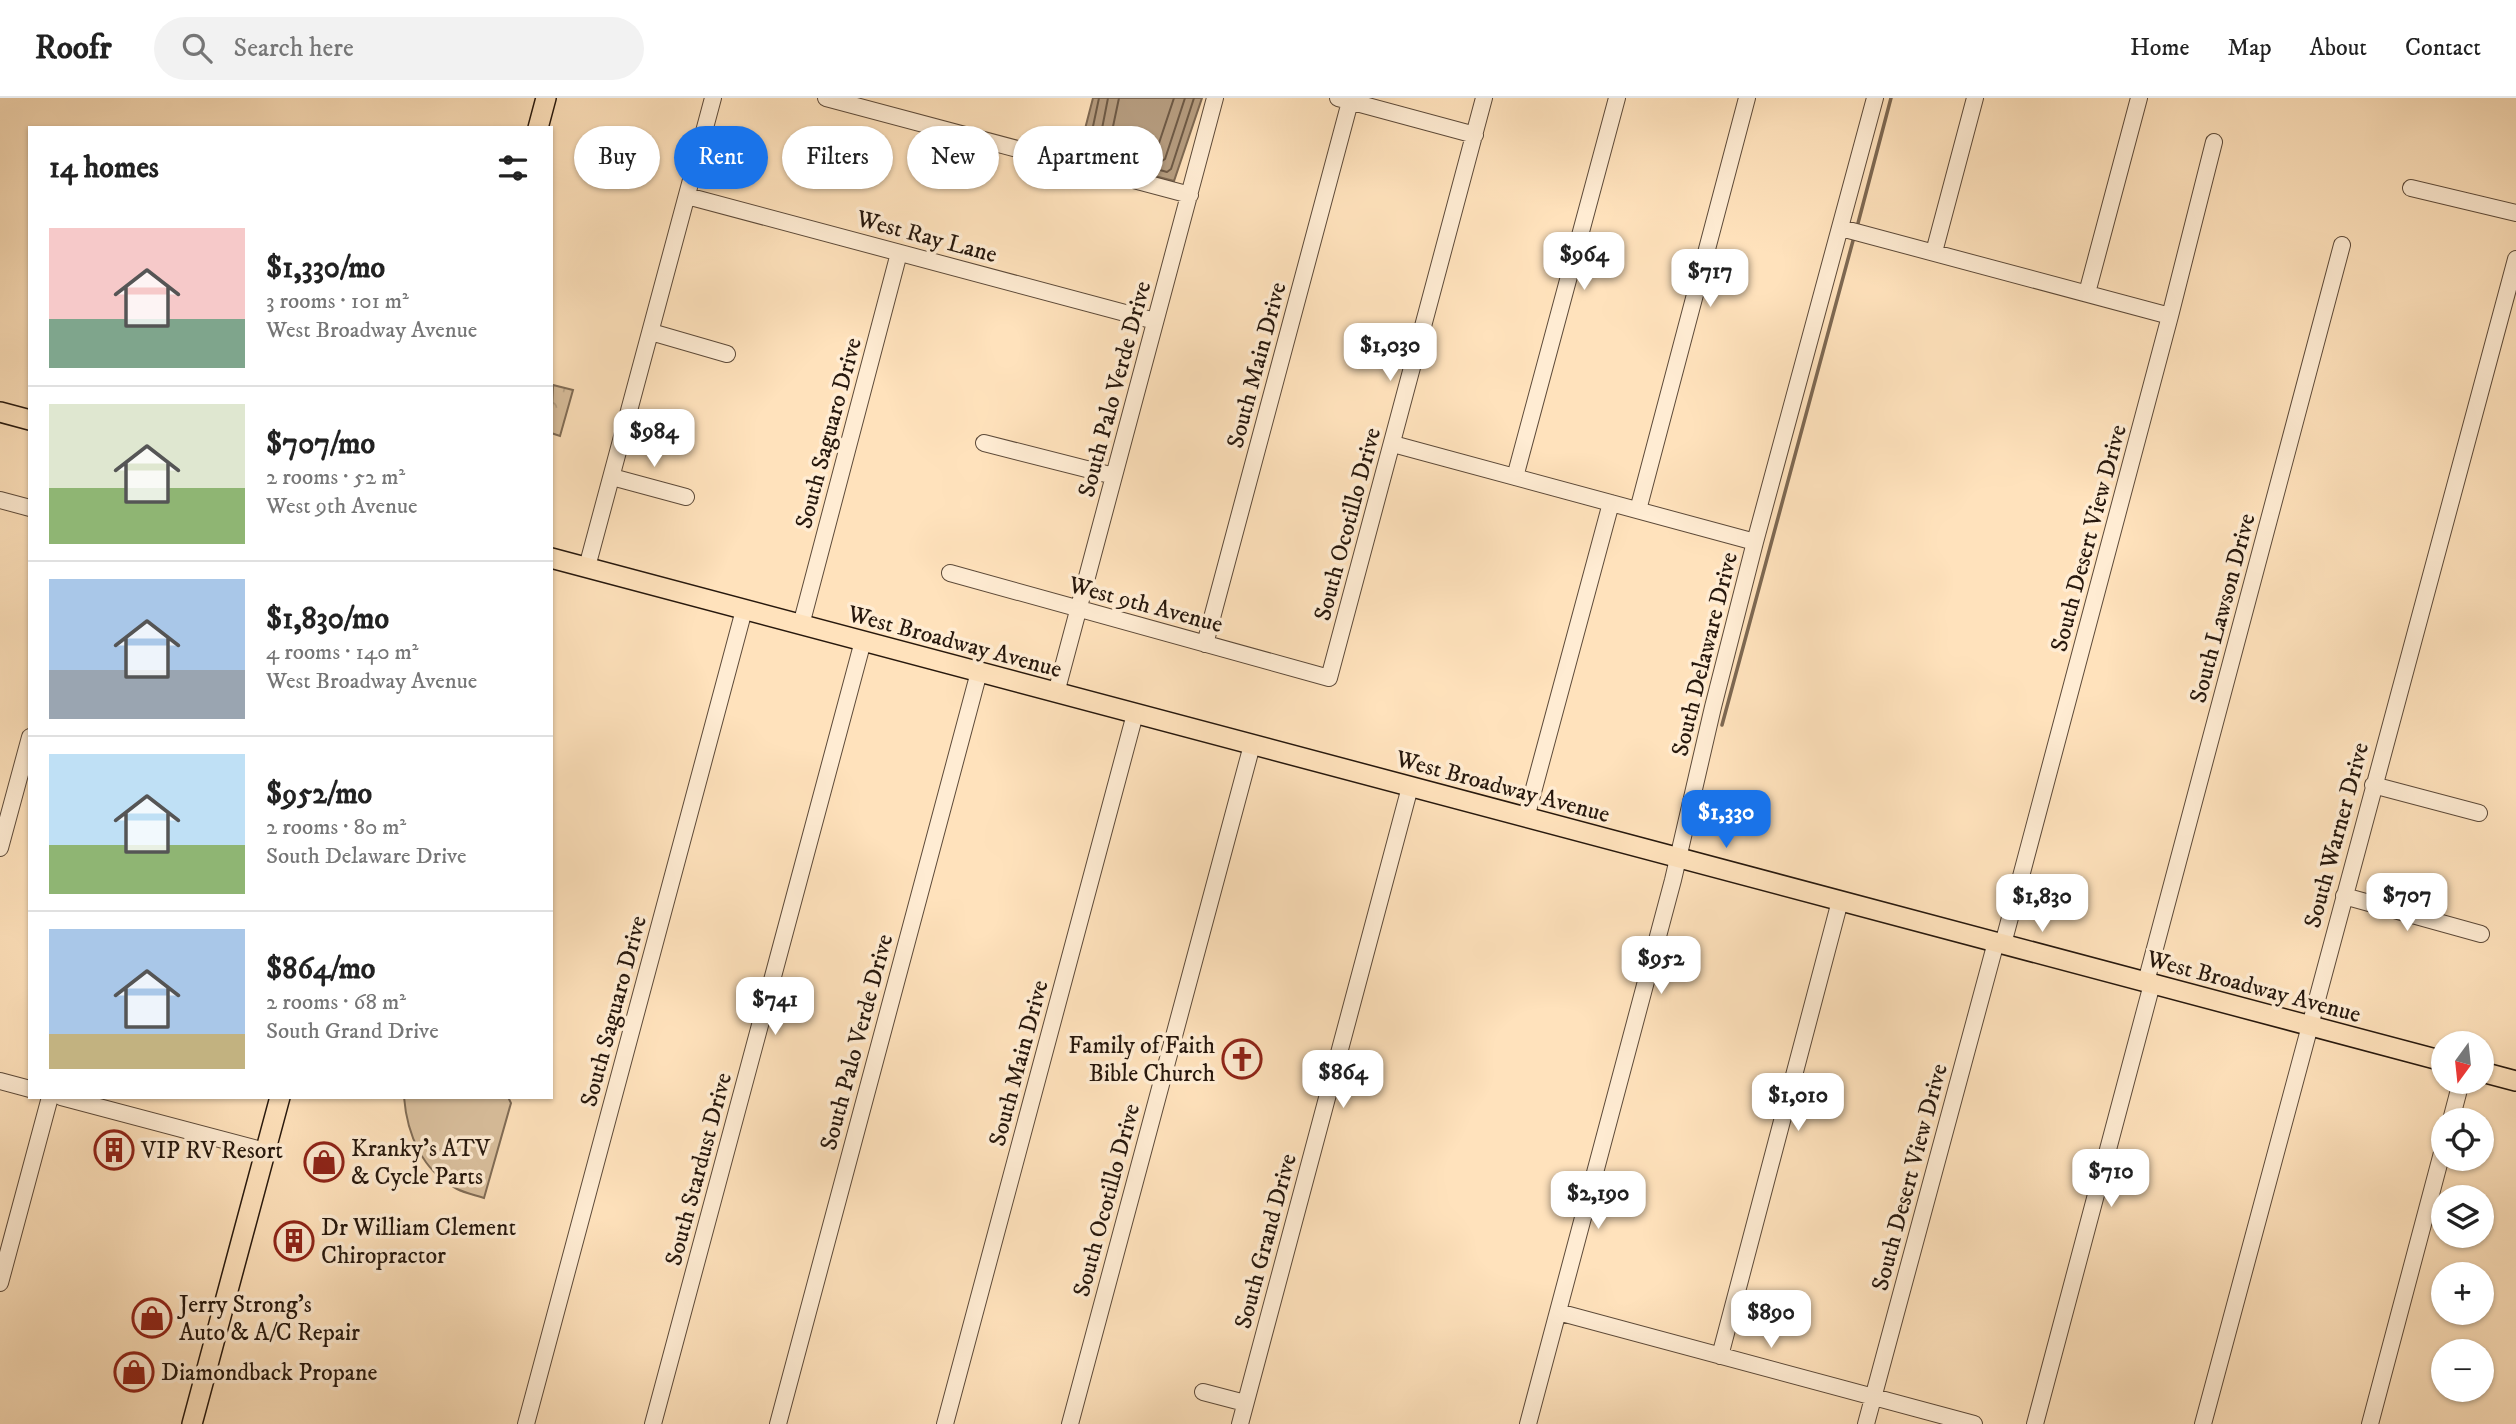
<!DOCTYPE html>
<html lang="en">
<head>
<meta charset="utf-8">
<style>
	body { margin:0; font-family:"IM FELL DW Pica",serif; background:#f2f2f2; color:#222; height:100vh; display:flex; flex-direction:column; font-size:26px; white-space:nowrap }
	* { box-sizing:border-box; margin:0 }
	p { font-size:23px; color:#767676 }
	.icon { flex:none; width:38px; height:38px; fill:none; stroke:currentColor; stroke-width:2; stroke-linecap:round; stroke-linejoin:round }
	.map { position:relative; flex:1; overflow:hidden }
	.side { position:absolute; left:28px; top:28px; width:525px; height:973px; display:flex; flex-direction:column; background:#fff; border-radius:0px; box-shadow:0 2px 5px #0004 }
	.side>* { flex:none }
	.guide { position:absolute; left:574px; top:28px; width:665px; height:63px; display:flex; gap:14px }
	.needle { width:46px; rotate:195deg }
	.tools { position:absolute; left:2431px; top:933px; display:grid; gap:14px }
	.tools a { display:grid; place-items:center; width:63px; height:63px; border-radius:50%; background:#fff; box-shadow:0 2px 5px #0004; font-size:35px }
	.price { position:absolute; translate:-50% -60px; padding:0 16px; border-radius:14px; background:#fff; color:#222; font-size:23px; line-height:46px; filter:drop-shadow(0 2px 4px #0008) }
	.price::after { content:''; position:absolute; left:50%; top:42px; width:21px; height:16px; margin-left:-10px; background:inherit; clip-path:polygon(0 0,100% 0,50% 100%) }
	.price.selected { background:#1a73e8; color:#fff }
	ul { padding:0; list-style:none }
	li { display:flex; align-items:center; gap:21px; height:175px; padding:0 21px }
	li+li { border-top:2px solid #e0e0e0 }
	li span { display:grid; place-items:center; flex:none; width:196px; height:140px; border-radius:0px; color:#555 }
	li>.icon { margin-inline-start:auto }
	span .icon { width:84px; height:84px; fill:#fffc; stroke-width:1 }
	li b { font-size:30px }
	h2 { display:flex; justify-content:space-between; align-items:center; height:84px; padding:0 21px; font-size:30px }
	.pill { padding:0 24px; border-radius:32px; background:#fff; box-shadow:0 2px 5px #0004; font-size:24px; line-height:63px }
	.pill.selected { background:#1a73e8; color:#fff }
	header { display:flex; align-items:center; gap:42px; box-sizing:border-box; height:98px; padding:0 35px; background:#fff; border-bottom:2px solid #e0e0e0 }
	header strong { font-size:33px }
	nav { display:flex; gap:38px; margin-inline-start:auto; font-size:24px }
	.search { width:490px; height:63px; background:#f2f2f2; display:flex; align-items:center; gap:18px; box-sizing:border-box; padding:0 24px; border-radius:38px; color:#767676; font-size:26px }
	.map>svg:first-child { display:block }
	.forest { fill:url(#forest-crowns); stroke:#806c56; stroke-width:2 }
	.garden { fill:#dac09e; stroke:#806c56; stroke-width:2 }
	.water { fill:#b69d80; stroke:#7d6852; stroke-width:2 }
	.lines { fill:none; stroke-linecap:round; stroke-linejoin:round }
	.shore { stroke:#6e5a46; stroke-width:2 }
	.stream { stroke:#7d6852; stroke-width:3.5 }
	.minor-casing { stroke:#5d4a39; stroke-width:18 }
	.major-casing { stroke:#27180d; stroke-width:22 }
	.minor { stroke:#ffecd3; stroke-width:16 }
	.major { stroke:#ffe2bc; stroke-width:19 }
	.labels { text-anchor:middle; stroke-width:7; stroke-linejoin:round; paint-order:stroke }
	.street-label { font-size:24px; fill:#27180d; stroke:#ffecd3 }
	.poi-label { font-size:24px; fill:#27180d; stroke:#ffecd3; text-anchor:start }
</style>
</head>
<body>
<header>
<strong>Roofr</strong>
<div class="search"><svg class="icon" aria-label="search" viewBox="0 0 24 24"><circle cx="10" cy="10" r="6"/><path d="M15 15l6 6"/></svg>Search here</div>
<nav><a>Home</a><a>Map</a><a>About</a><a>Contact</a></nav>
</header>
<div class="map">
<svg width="2516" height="1326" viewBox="0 0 2516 1326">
	<defs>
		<pattern id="forest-crowns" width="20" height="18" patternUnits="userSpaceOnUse" patternTransform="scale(1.75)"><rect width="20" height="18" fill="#dac09e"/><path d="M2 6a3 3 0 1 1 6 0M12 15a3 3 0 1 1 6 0" fill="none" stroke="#bba487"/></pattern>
	</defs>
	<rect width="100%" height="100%" fill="#ffe2bc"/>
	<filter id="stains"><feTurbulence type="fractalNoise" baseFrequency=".00286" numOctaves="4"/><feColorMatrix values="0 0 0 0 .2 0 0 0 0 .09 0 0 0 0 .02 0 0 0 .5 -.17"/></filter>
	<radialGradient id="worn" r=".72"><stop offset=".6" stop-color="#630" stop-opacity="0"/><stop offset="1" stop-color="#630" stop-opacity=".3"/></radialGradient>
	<path class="forest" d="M 553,287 L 573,292 L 560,338 L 551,335 Z"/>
	<path class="garden" d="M 404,999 L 508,999 L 511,1005 L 484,1100 C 475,1097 465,1095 457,1091 C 422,1073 407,1036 404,999 Z"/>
	<path class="water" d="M 1093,0 L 1202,0 L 1174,83 L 1078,58 Z"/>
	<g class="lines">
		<path class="shore" d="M 1099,0 L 1088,52 L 1167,74 L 1171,71 L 1194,0
			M 1108,0 L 1099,46 L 1162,63 L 1165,61 L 1185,0
			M 1119,0 L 1111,38 L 1155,50 L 1158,48 L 1174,0"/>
		<path class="stream" d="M 1857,129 L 1891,0
			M 1722,627 L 1854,139"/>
		<g class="minor-casing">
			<path id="minor" d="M 826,0 L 1190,97
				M 1338,0 L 1475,37
				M 2411,90 L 2516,115
				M 687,98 L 1155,223
				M 1841,130 L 2170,218
				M 1934,154 L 1975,0
				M 2087,195 L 2139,0
				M 651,234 L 727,256
				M 984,345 L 1114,378
				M 1393,346 L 1755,444
				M 612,379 L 686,399
				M 1515,379 L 1617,0
				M 0,402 L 30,410
				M 1638,412 L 1747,0
				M 587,469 L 713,0
				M 950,475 L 1329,580 L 1484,0
				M 801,527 L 899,155
				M 1205,546 L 1351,0
				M 1056,595 L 1215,0
				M 2373,687 L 2479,715
				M 1526,720 L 1611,405
				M 0,750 L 30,639
				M 2344,798 L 2481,836
				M 2003,846 L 2170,218 L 2214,44
				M 2146,884 L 2342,147
				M 0,983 L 30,991
				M 61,999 L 265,1053
				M 2451,1022 L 2461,984
				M 0,1185 L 50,999
				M 1558,1214 L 1974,1326
				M 1720,1258 L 1840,803
				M 1203,1294 L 1245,1305
				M 526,1326 L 744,512
				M 653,1326 L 863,543
				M 778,1326 L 979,574
				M 945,1326 L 1135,616
				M 1070,1326 L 1252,647
				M 1240,1326 L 1410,689
				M 1528,1326 L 1673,782 L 1713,609 L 1755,444 L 1875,0
				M 1866,1326 L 1996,844
				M 2035,1326 L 2152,886
				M 2203,1326 L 2516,161
				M 2370,1326 L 2443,1051"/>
		</g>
		<g class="major-casing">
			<path id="major" d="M 538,30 L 546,0
				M 0,314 L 30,322
				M 551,460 L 2443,963
				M 2482,974 L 2516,983
				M 192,1326 L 280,999"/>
		</g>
		<use href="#minor" class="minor"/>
		<use href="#major" class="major"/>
	</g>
	<defs>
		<g id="church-ring" transform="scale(2.0125)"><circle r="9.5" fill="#ffecd3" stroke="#8f2418" stroke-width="1.5"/><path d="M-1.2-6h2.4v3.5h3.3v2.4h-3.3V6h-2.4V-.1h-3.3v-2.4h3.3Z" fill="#8f2418"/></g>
		<g id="building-ring" transform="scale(2.0125)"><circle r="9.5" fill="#ffecd3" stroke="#8f2418" stroke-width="1.5"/><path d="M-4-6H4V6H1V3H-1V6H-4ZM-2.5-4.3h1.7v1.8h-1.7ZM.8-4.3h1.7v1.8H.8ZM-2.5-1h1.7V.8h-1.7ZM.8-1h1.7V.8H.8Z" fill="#8f2418"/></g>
		<g id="shop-ring" transform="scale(2.0125)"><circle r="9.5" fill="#ffecd3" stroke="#8f2418" stroke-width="1.5"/><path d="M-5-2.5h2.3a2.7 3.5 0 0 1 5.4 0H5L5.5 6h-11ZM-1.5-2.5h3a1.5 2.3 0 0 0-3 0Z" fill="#8f2418"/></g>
	</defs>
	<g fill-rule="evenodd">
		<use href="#church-ring" x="1242" y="961"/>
		<use href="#building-ring" x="114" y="1052"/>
		<use href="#shop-ring" x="324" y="1064"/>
		<use href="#building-ring" x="294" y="1143"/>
		<use href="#shop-ring" x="152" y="1220"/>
		<use href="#shop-ring" x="134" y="1274"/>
	</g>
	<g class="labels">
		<g class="street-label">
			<text transform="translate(927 138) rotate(15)" y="8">West Ray Lane</text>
			<text transform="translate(1256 267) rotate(-75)" y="8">South Main Drive</text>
			<text transform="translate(1114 291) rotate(-75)" y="8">South Palo Verde Drive</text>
			<text transform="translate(828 335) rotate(-75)" y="8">South Saguaro Drive</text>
			<text transform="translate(1347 426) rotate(-75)" y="8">South Ocotillo Drive</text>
			<text transform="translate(2088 440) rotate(-75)" y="8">South Desert View Drive</text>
			<text transform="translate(1146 506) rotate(15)" y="8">West 9th Avenue</text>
			<text transform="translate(2222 510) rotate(-75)" y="8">South Lawson Drive</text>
			<text transform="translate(955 543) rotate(15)" y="8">West Broadway Avenue</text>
			<text transform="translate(1704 556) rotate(-76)" y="8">South Delaware Drive</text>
			<text transform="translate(1503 688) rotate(15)" y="8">West Broadway Avenue</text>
			<text transform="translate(2336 737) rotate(-75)" y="8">South Warner Drive</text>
			<text transform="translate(2254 888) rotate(15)" y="8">West Broadway Avenue</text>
			<text transform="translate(613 913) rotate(-75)" y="8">South Saguaro Drive</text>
			<text transform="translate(856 944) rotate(-75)" y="8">South Palo Verde Drive</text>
			<text transform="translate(1018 965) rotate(-75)" y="8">South Main Drive</text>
			<text transform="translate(698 1071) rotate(-75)" y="8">South Stardust Drive</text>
			<text transform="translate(1909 1079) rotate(-75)" y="8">South Desert View Drive</text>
			<text transform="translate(1106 1102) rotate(-75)" y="8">South Ocotillo Drive</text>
			<text transform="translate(1265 1143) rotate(-75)" y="8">South Grand Drive</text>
		</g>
		<g class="poi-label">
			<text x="1215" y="955" text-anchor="end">Family of Faith<tspan x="1215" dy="28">Bible Church</tspan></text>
			<text x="351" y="1058">Kranky's ATV<tspan x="351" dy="28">&amp; Cycle Parts</tspan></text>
			<text x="141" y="1060">VIP RV Resort</text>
			<text x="321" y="1137">Dr William Clement<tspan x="321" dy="28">Chiropractor</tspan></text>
			<text x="179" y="1214">Jerry Strong's<tspan x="179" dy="28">Auto &amp; A/C Repair</tspan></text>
			<text x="161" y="1282">Diamondback Propane</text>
		</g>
	</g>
	<rect width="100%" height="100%" filter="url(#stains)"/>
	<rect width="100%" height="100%" fill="url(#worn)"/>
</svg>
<div class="tools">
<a><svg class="needle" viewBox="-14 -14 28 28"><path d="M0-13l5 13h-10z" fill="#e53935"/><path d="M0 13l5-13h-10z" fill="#767676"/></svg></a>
<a><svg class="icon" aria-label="locate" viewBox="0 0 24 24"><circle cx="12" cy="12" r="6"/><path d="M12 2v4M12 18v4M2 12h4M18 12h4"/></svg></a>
<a><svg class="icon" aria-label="layers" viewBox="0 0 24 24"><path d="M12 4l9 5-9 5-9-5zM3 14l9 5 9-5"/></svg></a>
<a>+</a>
<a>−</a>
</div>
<b class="price" style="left:1584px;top:194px">$964</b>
<b class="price" style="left:1710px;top:211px">$717</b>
<b class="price" style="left:1390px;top:285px">$1,030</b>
<b class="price" style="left:654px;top:371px">$984</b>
<b class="price selected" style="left:1726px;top:752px">$1,330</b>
<b class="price" style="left:2407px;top:835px">$707</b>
<b class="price" style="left:2042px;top:836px">$1,830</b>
<b class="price" style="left:1661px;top:898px">$952</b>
<b class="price" style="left:775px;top:939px">$741</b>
<b class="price" style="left:1343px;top:1012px">$864</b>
<b class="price" style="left:1798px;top:1035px">$1,010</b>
<b class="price" style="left:2111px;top:1111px">$710</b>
<b class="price" style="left:1598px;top:1133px">$2,190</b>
<b class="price" style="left:1771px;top:1252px">$890</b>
<div class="guide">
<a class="pill">Buy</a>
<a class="pill selected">Rent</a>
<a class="pill">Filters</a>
<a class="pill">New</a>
<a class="pill">Apartment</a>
</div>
<section class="side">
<h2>14 homes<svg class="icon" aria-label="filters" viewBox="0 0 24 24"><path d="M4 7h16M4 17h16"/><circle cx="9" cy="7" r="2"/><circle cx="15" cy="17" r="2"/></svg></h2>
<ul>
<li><span style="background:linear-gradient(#f6c9c9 65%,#7fa58c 0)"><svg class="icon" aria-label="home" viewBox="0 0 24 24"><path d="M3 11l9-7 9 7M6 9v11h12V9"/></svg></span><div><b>$1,330/mo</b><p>3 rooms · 101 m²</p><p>West Broadway Avenue</p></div></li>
<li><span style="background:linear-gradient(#dfe7d0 60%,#8fb573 0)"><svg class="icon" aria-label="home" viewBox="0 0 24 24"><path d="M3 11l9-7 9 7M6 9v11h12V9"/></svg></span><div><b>$707/mo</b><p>2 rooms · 52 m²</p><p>West 9th Avenue</p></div></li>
<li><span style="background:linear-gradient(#a9c7e8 65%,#9aa5b1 0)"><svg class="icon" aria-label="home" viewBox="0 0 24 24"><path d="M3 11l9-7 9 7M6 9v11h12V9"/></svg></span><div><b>$1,830/mo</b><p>4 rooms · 140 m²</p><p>West Broadway Avenue</p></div></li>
<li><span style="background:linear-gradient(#bfe0f5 65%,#8fb573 0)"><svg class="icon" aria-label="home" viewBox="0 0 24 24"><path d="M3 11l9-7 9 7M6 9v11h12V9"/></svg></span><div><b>$952/mo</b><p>2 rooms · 80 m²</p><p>South Delaware Drive</p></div></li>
<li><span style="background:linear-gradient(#a9c7e8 75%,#c2b280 0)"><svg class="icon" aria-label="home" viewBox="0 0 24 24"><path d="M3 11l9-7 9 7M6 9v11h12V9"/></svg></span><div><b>$864/mo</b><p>2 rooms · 68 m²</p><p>South Grand Drive</p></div></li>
</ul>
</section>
</div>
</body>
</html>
